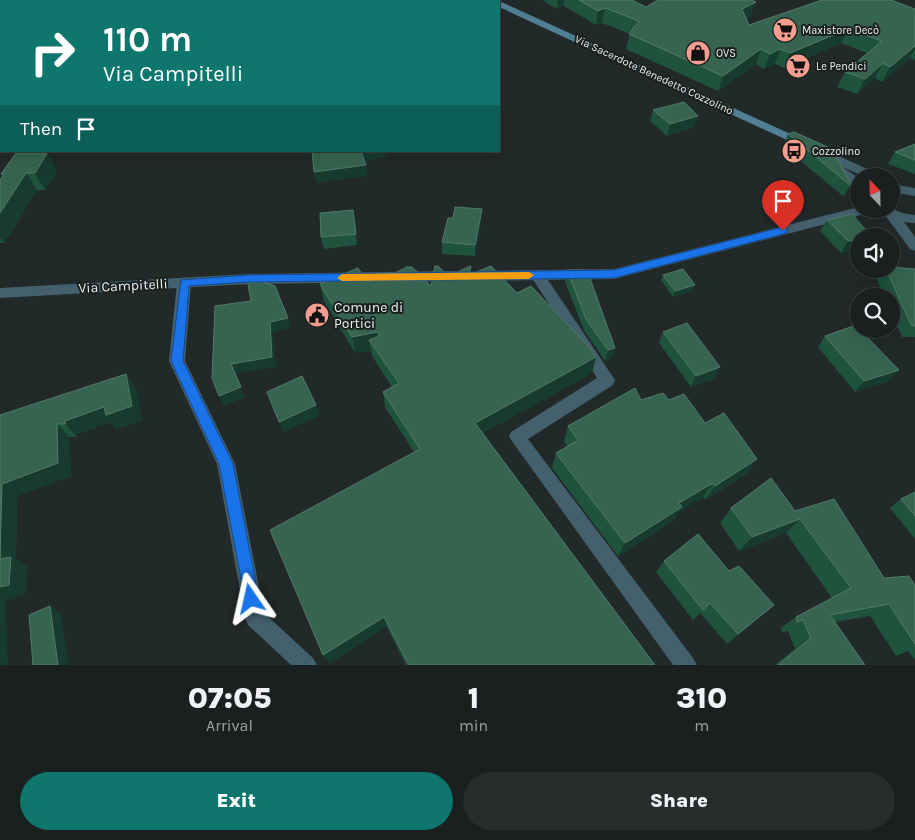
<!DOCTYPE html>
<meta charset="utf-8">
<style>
body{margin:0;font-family:Karla,sans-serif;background:#272c2c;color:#f1f3f6;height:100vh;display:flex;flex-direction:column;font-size:19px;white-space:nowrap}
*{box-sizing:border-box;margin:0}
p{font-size:16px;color:#9fa2a4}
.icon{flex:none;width:28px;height:28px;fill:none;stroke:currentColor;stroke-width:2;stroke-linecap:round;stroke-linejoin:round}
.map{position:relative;height:665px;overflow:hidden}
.panel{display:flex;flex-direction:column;background:#1a1f1f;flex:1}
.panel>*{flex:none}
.banner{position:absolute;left:0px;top:0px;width:500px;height:152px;box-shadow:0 5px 20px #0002,0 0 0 1px #383d3d;background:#0f766e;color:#fff;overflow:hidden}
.needle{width:32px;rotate:338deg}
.tools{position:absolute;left:850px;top:168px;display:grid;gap:10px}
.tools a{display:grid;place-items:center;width:50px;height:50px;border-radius:50%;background:#1a1f1f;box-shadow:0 5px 20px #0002,0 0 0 1px #383d3d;font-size:25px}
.pin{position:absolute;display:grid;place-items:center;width:42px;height:42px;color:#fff;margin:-51px -21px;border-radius:50% 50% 50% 0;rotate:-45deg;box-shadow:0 0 5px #0007}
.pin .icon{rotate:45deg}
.me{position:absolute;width:55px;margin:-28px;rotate:349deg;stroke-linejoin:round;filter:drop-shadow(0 0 4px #0008)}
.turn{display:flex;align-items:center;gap:18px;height:105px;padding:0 20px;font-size:22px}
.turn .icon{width:65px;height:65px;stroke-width:2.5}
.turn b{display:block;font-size:35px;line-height:42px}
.then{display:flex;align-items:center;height:48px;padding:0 20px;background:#0003;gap:10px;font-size:19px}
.eta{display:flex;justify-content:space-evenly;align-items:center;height:85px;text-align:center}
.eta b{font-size:30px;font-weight:800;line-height:35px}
.button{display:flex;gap:10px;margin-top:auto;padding:10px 20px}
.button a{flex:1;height:58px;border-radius:30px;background:#0f766e;color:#fff;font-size:20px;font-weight:800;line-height:58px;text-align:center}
.button a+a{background:#272c2c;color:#f1f3f6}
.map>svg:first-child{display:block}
</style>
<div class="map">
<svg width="915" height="665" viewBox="0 0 915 665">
<rect width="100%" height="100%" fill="#222929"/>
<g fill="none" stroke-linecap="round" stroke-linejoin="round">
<g fill="#43606c" fill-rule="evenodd">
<rect x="0" y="2" width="1" height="6"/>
<path d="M537,270L542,271L615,380L613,385L528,439L693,658L697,665H673L509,437L511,432L597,378L530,275L532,271Z"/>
<path d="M184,278L189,279L191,283L185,361L235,464L264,613L313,658L317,665H291L248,625L245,618L217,464L169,361L177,283L179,279Z"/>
</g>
<g fill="#43606c" fill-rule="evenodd">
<path d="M819,147L876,173L878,176H863L842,167L859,178V188L855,187L831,170L829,167L831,164H836L815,153L813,151Z"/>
<path d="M891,184L915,188V196L891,192Z"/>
<path d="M859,207V209H874L868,213L614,279L481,281L476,280L474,276L476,272L481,271L614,269Z"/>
<path d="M891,208L902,213L915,215V223L904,222L915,237V251L910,249L882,211L883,209Z"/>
<path d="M453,271L458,272L460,276L458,280L453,281L249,284L0,298V288L249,274Z"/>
</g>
<path fill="#507f93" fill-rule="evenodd" d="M499,1L808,142L810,144L808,146H800L499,7Z"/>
</g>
<g fill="#1f533d">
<path d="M542,0H632L646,7L751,16L746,19L749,25L915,9V60L910,58L882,82L875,78L857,94L837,87L845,72L867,53L841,43L784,68L775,64L764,69L756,64L718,91L626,49L630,34L602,23L596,25L564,6L557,9Z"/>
<path d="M653,110L694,127L667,136L650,121Z"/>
<path d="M788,134L834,156L851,184L844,196H843L783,146Z"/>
<path d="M915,144V174L888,164L895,152Z"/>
<path d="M57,170L45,190H37L4,243H0V180L3,176L1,174Z"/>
<path d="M827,220L871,236L841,253L820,231Z"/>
<path d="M481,221L475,256L442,254V242Z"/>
<path d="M355,222L357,245L324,249L321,237Z"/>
<path d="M471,266L470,274L517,293L596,357L592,373L483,433L655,665H406L387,627L329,663L323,655L414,452L385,407L383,392L392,387L372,356L371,350L355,353L324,301L320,284L367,282L393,274L431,286L448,276Z"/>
<path d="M883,269H915V337H902L891,312V296H884L877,278Z"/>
<path d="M567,270L615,348L611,359L605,361L584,330L565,282Z"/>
<path d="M663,275L693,291L673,297L661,280Z"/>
<path d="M663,332L715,378L691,387L659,343Z"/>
<path d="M825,336L899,370L889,381L855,392L818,347Z"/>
<path d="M136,388L142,420L116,429L111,422L77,434V437H69L71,476L17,496L16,560L27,567L25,595L5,601L0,665V415Z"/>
<path d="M641,400H669L705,423L746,474L705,500L703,497L679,512L673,521L618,556L552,468L556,453L567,446L564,442L568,426Z"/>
<path d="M915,492V539L890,508L901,499Z"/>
<path d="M731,508L795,511L884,578L915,585V660L908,651L896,656L870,616L835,622L865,665H775L795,649L788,631L782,632L781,628L796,617L832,598L786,533L739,551L720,523Z"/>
<path d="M664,561L729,571L774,605L727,644L700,613L693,620L656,572Z"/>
</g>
<g fill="#173b2d">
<rect x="160" y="0" width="32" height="1"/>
<path d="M558,0H564V6L557,9Z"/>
<path d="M756,2L751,16L737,23L742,9Z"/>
<path d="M605,8L602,23L596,25L598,11Z"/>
<path d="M848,29L841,43L784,68L790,53Z"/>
<path d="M915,46V49L910,58L882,82L890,67Z"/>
<path d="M761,49L756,64L718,91L723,76Z"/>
<path d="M780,49L775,64L764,69L770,54Z"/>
<path d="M883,63L875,78L857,94L865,79Z"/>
<path d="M698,116L694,127L667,136L670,124Z"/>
<path d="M305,151H313L314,153L306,154Z"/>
<path d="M363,151H387V155L362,163L361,152Z"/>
<path d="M47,153L57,170L45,190L35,173Z"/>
<path d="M366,165L367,176L316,183L314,172Z"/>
<path d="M26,173L37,190L4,243L0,238V213Z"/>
<path d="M482,209L481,221L475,256V245Z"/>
<path d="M859,240V250L841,253L848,241Z"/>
<path d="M695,285L693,291L673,297L675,291Z"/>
<path d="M288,318L291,328L273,332L276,367L235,374L245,397L224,406L219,396L231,364L270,322Z"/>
<path d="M378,332L381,348L369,340L371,350L355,353L352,337Z"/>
<path d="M615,348L611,359L605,361L608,350Z"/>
<path d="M596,357L592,373L475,438V423Z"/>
<path d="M720,367L715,378L691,387L696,376Z"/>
<path d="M899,370L889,381L855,392L864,381Z"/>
<path d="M126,374L136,388L142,420L116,429L111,422L77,434V437L65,424V421L104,407Z"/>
<path d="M316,405L320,416L283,432L279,422Z"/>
<path d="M57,424L69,437L71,476L17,496L16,560L27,567L25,595L5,601L8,665H0V559L2,484Z"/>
<path d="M757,459L746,474L705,500L715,486Z"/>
<path d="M713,483L703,497L679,512L673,521L618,556L625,543L679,503Z"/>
<path d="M800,519L786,533L739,551L752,537Z"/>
<path d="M50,606L61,613L69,665H58Z"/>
<path d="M384,617L387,627L329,663L323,655Z"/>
</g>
<g fill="#366450" stroke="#527a69">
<rect x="143" y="0" width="17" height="1"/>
<path d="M579,0H632L646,7L658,0H751L756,2L742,9L749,25L822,0H891L915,9V46L890,67L883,63L865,79L845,72L882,41L848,29L790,53L780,49L770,54L761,49L723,76L629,34L639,21L605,8L598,11Z"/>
<path d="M684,102L698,116L670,124L653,110Z"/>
<path d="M794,132L832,149L834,156L839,162L851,184L850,185L788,134Z"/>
<path d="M915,144V160L895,152Z"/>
<path d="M312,151H363L361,152L366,165L314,172Z"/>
<path d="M16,153H47L35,173H26L0,213V180L4,174H1Z"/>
<path d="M455,207L482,209L475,245L442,242L448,218H453Z"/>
<path d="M353,210L356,234L321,237L320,213Z"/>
<path d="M852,214L871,236H859V240L848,241L827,220Z"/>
<path d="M435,266H438L448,276L471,266L469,275L491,266L517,293L531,286L589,347L596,357L475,423L655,665H409L384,617L323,655L270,530L420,449L383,392L399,383L369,340L379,336L378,332L352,337L320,284L358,268L367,282L391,272L393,274L407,267H412L431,286Z"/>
<path d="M891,267L915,269V326L911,325L886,269H891Z"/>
<path d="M683,269L695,285L675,291L663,275Z"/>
<path d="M567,270H587L615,348L608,350L586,319Z"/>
<path d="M260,281L275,286L288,318L270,322L272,357L231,364L241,387L219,396L212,378L215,306L251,301L248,284Z"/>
<path d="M687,323L720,367L696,376L663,332Z"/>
<path d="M856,325L859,329L899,370L864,381L825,336Z"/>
<path d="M126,374L132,406L106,415L104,407L65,421V424H57L58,463L2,484L0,559L11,557L9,585L0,587V415Z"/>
<path d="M302,376L316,405L279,422L267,392Z"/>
<path d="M635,388L641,400L663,393L669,400L684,394L705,423L724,413L757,459L715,486L713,483L679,503L682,507L625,543L556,453L578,440L568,426Z"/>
<path d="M771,478L795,511L834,499L884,578L909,576L915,585V644L889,604L830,615L865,665H778L811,638L803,620L797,622L796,617L851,588L800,519L752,537L731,508Z"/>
<path d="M915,492V516L901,499Z"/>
<path d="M698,534L729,571L739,566L774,605L738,634L710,603L703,610L664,561Z"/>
<path d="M50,606L58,665H33L29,615Z"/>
</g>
<path fill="#1a73e8" stroke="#114b97" d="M783,227L787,228V233L614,278L249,282L189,286L183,361L233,464L259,599L257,604L251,606L246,604L219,464L171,361L181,280L249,275L614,270Z"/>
<path fill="#f59e0b" d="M529,272L534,275L529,279L342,281L337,278L342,274Z"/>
<defs>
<symbol id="supermarket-disc" viewBox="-11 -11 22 22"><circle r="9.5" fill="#f59d8f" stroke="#19201f"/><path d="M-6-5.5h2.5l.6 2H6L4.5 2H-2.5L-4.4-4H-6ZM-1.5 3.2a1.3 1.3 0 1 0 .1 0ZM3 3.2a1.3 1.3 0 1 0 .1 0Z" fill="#111"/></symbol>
<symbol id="shop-disc" viewBox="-11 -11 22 22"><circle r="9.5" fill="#f59d8f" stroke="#19201f"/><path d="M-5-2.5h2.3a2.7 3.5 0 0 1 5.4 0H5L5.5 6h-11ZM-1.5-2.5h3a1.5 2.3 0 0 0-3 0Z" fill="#111"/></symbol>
<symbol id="bus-disc" viewBox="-11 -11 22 22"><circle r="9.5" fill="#f59d8f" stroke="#19201f"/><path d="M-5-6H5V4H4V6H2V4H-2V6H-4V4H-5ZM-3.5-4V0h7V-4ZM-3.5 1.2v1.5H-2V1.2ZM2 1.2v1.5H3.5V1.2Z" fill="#111"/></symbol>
<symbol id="civic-disc" viewBox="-11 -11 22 22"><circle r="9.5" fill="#f59d8f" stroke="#19201f"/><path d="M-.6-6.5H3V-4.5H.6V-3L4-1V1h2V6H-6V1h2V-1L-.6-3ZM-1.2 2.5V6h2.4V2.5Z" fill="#111"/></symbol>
</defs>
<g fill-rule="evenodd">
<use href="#supermarket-disc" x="771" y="16" width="28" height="28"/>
<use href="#shop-disc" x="684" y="39" width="28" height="28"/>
<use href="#supermarket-disc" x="784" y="52" width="28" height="28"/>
<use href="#bus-disc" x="780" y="137" width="28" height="28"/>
<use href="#civic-disc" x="303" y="301" width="28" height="28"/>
</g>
<g text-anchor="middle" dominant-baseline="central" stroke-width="4" stroke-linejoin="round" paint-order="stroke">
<g font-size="11" fill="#edf1f1" stroke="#19201f" text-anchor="start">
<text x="802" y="30">Maxistore Decò</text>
<text x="716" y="53">OVS</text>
<text x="816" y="66">Le Pendici</text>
<text x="812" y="151">Cozzolino</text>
</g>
<g font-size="11" fill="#edf1f1" stroke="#19201f">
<text transform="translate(654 75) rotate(25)">Via Sacerdote Benedetto Cozzolino</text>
</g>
<g font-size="14" fill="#edf1f1" stroke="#19201f">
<text transform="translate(123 286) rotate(-3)">Via Campitelli</text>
</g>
<g font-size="14" fill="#edf1f1" stroke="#19201f" text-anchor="start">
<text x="334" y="307">Comune di<tspan x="334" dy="16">Portici</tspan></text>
</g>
</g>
</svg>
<div class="tools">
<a><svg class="needle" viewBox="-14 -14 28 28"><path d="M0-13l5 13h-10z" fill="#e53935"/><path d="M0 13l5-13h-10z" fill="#9fa2a4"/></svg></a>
<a><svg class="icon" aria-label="sound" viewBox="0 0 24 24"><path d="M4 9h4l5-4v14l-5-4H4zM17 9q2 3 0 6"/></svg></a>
<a><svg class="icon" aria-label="search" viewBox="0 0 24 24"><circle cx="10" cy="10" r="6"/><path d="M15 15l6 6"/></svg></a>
</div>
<div class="pin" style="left:783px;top:231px;background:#d93025"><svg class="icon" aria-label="arrive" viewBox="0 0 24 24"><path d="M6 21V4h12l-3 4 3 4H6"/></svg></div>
<svg class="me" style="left:251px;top:599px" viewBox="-20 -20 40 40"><path d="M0-17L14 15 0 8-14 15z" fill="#1a73e8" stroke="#fff" stroke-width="4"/></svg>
<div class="banner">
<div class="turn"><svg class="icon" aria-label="right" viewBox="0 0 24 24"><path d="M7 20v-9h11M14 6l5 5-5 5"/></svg><div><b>110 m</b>Via Campitelli</div></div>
<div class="then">Then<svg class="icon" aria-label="arrive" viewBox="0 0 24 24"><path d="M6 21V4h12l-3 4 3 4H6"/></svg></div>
</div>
</div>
<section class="panel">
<div class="eta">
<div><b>07:05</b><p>Arrival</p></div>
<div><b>1</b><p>min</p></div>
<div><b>310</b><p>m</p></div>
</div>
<div class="button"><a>Exit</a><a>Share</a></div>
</section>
